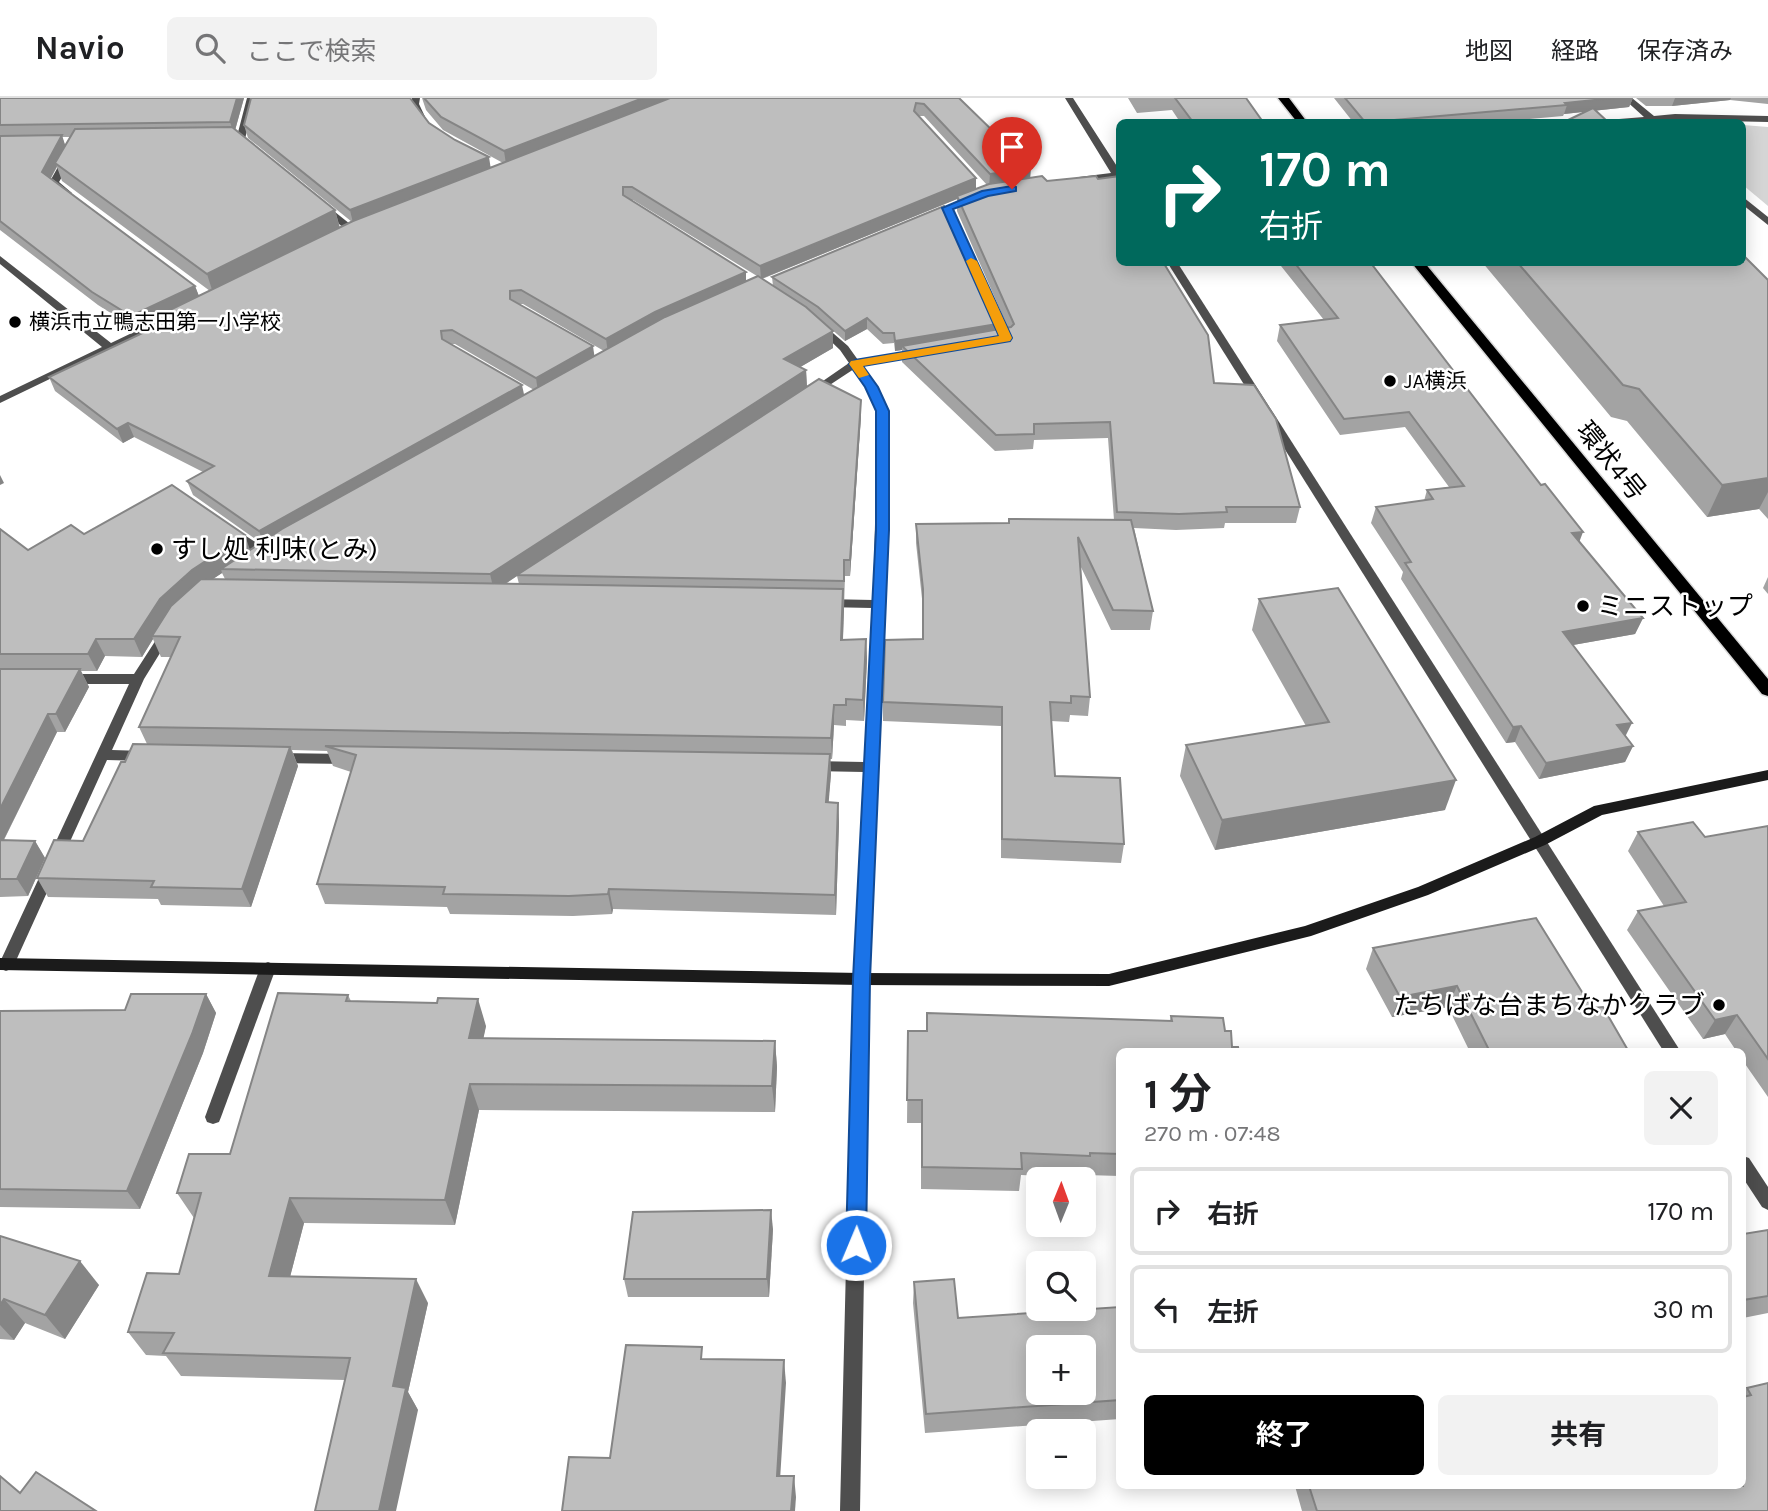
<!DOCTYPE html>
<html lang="ja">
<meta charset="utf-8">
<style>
body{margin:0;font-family:Karla,"Noto Sans JP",sans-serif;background:#f2f2f2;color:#202124;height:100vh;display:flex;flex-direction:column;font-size:26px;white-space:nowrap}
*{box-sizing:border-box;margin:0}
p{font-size:23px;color:#757577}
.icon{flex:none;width:38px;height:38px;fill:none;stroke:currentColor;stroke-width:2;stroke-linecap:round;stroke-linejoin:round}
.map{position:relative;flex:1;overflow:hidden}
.details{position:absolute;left:1116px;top:950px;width:630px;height:441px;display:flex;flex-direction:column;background:#fff;border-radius:10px;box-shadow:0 4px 18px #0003}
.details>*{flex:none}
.banner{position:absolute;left:1116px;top:21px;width:630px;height:147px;border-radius:10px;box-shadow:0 4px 18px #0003;background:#00695c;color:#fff;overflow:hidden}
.needle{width:46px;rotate:1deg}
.controls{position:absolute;left:1026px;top:1069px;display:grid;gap:14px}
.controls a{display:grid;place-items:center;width:70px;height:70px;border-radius:10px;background:#fff;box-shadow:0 4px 18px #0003;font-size:35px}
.pin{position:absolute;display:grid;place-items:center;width:60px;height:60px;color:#fff;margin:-72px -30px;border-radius:50% 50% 50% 0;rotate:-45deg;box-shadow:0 0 7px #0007}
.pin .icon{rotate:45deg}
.me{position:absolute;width:77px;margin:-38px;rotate:1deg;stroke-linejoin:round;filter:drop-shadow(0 0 5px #0008)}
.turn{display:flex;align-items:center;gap:24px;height:147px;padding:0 28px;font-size:32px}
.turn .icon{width:91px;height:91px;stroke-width:2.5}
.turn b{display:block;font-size:49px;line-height:60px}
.round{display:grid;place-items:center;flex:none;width:74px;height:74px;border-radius:10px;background:#f2f2f2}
.headline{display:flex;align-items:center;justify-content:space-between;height:119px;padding:0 28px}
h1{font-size:42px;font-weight:700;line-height:52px}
.cta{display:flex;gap:14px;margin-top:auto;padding:14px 28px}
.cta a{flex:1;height:80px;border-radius:10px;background:#000;color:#fff;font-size:28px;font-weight:700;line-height:80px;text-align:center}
.cta a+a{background:#f2f2f2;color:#202124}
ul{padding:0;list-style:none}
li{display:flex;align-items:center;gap:21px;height:88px;margin:0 14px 10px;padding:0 14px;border:4px solid #e0e0e0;border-radius:10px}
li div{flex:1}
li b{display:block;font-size:26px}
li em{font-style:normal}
header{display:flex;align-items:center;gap:42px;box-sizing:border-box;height:98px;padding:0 35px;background:#fff;border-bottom:2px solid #e0e0e0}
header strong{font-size:33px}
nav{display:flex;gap:38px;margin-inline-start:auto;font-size:24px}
.search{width:490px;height:63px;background:#f2f2f2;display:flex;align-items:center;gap:18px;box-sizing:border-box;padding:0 24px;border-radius:10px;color:#757577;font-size:26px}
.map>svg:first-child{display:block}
</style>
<header>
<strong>Navio</strong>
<div class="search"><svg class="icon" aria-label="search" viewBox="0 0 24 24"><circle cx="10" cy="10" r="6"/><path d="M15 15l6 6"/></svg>ここで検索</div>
<nav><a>地図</a><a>経路</a><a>保存済み</a></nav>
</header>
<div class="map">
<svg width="1768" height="1413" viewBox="0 0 1768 1413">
<rect width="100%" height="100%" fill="#fff"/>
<path fill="#d5d5d5" d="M1743,27L1768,29V108L1743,87Z"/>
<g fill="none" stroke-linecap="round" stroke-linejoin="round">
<defs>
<g id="primary">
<path d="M1278,0H1289L1307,24H1297Z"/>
<path d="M1411,164H1424L1768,581V598L1762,596Z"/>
</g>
</defs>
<use href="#primary" stroke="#dbdbdb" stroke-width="3"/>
<g fill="#4e4e4e" fill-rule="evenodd">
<path d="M247,0H255L245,41L253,49L249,52L236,42Z"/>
<path d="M412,0H420L419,6L428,25L427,27L420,25L411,6Z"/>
<path d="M1065,0H1073L1120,73V84L1114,80L1079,85L1074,82L1079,79L1111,75Z"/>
<path d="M1623,0H1632L1654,18L1675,16L1768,18V24L1675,22L1659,24H1615L1619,21L1644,19Z"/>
<path d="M68,57L73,60L59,84L72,95L67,98L49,85L63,60Z"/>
<path d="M970,98L978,100L952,111L1011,240L1010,242L1000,244L995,241L1000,238L944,115L930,120L925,117Z"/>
<path d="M1743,99L1768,119V127L1743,107Z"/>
<path d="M319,106H325L355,130V134H349L319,110Z"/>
<path d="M0,158L111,245L159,222H167L168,224L0,305V298L102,249L0,166Z"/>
<path d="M1167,164H1177L1681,954H1664Z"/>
<path d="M819,223L848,248L858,262L918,252L923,255L918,258L862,268L877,289L888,312V432L869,881L860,1413H840L853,881L864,674L812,673L805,668L812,663L864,664L872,510L824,509L818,505L824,501L873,502L878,312L867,289L854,271L816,296H808L807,294L849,265L840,252L815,228V224Z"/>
<path d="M232,429L269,453L271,456L269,459H261L228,436V430Z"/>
<path d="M167,530L173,534L144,581L112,652L144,653L151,658L144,663L107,662L14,867L11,871L6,873L1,871L0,864L129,586H66L59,581L66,576H134L163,531Z"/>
<path d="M277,655L347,656L354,661L347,666L277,665L270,660Z"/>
<path d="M268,864L273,866L276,870L221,1019L219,1024L213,1026L207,1024L205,1019L260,870L263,866Z"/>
<path d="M1743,1058L1749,1060L1768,1089V1112L1762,1109L1743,1080Z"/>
</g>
<path fill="#1b1b1b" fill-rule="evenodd" d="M1768,672V682L1602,717L1545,747L1428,797L1311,838L1109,888L861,887L0,872V860L861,875L1109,876L1305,828L1418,789L1535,739L1594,708Z"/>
<use href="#primary" fill="#000" fill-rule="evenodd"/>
</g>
<g fill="#a3a3a3" fill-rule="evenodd">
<path d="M0,0H244L235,32L335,112L340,130L352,124L248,40L244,27L411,2L429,25L491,69L503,65L443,32L426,12L422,0H959L1031,80L1120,164H1167L1165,168L1214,285L1300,409L1296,425H1225L1224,430L1176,432L1134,430L1153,513L1150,532H1111L1080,467L1090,599L1088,618L1070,617L1069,624L1051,623L1055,678L1124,746L1121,765L1001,760V628L883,623V604L923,541V510L916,445V426L1008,425L1114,422L1108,340L1034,342L1033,351L995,353L902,264V252L895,253L894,245L883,246L867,231L845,243L814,216L833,233V250L800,269L806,272L807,289L861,318L850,478H845L843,542L866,541L867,562L864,623L846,622V628L834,627L832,661H830L831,676L828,705H838L839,725L836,817L613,811L612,816L573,818L450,816L447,809L325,806L317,786L351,674L333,668L327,653L292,652L298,668L251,809L161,807L158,801L48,799L37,780L83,743L125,664L147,646L139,629L171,559H161L153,541L142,559L105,558L97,573H81L89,589L65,634H57L4,742L35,743L45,760L28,798L0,799V431L28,452L84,436L250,452L261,445L193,397L187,383L203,374L134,339L123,345L55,293L49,279L146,233L144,228L136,231L98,207L0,132ZM918,18H924L987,87L976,91V80ZM62,39H70L65,47ZM57,69L62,83L210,193L199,198L195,188L51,80ZM957,101V113L1008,230L996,232L772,179L773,188L762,181ZM631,102H633L757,178L746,183V174ZM519,206H523L604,253L594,259ZM451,246H455L534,292L524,297ZM222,475L225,481H212ZM517,478L519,486H506L507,485Z"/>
<path d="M1128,0H1246L1263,24H1180L1172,12L1137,15Z"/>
<path d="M1334,0H1633L1629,9L1564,16L1563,18L1495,24H1353Z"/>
<path d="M1636,0H1768V6L1730,2L1672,8H1646Z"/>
<path d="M1180,164H1197V168H1182Z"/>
<path d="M1224,164H1370L1579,444L1643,520L1635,536L1573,547L1625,639L1633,648L1625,664L1539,681L1515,644L1506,645L1401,481L1403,474L1371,425L1376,409L1424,403L1427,392L1449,389L1405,329L1340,337L1277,243L1280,227L1324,222L1281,168H1226Z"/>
<path d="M1482,164H1743L1768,182V421L1759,411L1707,419L1627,323L1611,319Z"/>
<path d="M1768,479V496L1763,490Z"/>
<path d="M1259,501L1445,712L1215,752L1180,678L1186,647L1306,628L1252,532Z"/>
<path d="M1768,728V999L1743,963V954H1737L1725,936L1703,941L1627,832L1638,813L1664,808L1628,753L1638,734L1705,739Z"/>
<path d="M1373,850L1592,910L1629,954H1470L1448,909L1392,919L1366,871Z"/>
<path d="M206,896L216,915L203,955L140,1111L0,1109V913L125,912Z"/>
<path d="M348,897L351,903L486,928L483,940L775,943L777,969L775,1014L479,1012L455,1127L304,1125L290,1179L428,1205L408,1294L418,1312L345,1282L181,1278L166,1258L146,1257L128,1234L179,1176L194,1120L177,1095L230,1056Z"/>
<path d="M927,915L1170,923L1171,918L1223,920L1120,954V1078L1086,1077V1080L1021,1077L1019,1093L921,1091V1025H907L908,933H926Z"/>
<path d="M773,1131L769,1199H628L624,1181Z"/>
<path d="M1768,1132V1215L1743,1220V1136Z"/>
<path d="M0,1138L99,1187L65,1241L25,1225L14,1242L0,1241Z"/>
<path d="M914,1184L958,1220L1120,1209V1321L925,1335L913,1205Z"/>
<path d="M1768,1285V1413H1302L1295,1388H1743V1294L1747,1290Z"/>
</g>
<g fill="#858585">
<path d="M237,0H244L234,36L230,24Z"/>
<path d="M643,0H677L506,66L504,53Z"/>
<path d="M1614,0H1633L1629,9L1564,16L1567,7L1565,5Z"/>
<path d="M1675,0H1731L1730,2L1672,8Z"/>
<path d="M62,37L66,50L55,65L57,68L47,87L42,74Z"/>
<path d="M489,59L491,72L353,125L350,112Z"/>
<path d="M1031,70L1030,83L989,89L990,76Z"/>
<path d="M976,80V93L957,98V101L761,181L760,168Z"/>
<path d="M335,112L340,131L213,195L207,176Z"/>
<path d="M746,174V188L608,255L606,241L655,214Z"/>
<path d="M195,188L200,201L143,225L144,228L136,231L131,218Z"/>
<path d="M867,220V231L845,243V233Z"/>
<path d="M997,226L996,236L902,248V252L895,253V243Z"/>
<path d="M833,233V250L785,278L784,261Z"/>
<path d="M593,248L595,262L538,294L536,280Z"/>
<path d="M806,272L807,290L517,477V478L494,493L490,476Z"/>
<path d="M522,287L525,301L264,447L259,433Z"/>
<path d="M861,302V318L850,478V462Z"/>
<path d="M128,325L134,339L123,345L117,331Z"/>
<path d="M0,377L4,385L0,387Z"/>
<path d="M1768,380V394L1759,411L1707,419L1722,387Z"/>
<path d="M1583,434L1577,450L1572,435Z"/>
<path d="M245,437L251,455L221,471L222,475L200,490L152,538L153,541L142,559L134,541L160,501L192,472Z"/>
<path d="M843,491L844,512L842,562L841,542Z"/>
<path d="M1643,520L1635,536L1556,550L1563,534Z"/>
<path d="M96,541L105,558L97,573L88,556Z"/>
<path d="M866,541L867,562L864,623L863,602Z"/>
<path d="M80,571L89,589L65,634L56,616Z"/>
<path d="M834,607V627L832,661L831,640Z"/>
<path d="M48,616L57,634L0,749V711Z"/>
<path d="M1632,625L1624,641L1617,627Z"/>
<path d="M1521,628L1515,644L1506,645L1513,629Z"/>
<path d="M1633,648L1625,664L1539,681L1546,665Z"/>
<path d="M290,649L298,668L251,809L242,791Z"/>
<path d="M830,656L831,676L827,725L826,704Z"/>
<path d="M1456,682L1445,712L1215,752L1222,722Z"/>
<path d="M838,705L839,725L836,817L835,797Z"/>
<path d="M35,743L45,760L28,798L17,781Z"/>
<path d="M609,791L613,811L612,816L608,796Z"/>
<path d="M1457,888L1448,909L1392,919L1400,899Z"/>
<path d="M206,896L216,915L203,955L140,1111L127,1093Z"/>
<path d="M478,901L486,928L478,967L469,940Z"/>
<path d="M1737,917L1725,936L1703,941L1715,922Z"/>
<path d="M775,943L777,969L775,1014L772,988Z"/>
<path d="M470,986L479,1012L455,1127L445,1102Z"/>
<path d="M290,1100L304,1125L284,1202L269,1178Z"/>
<path d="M771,1112L773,1131L769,1199L767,1181Z"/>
<path d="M80,1163L99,1187L65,1241L45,1217Z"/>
<path d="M416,1181L428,1205L408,1294L418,1312L396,1413H379L393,1288Z"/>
<path d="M4,1201L25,1225L14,1242L0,1227V1207Z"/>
<path d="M784,1262L786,1285L779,1398L777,1378Z"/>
<path d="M794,1378L796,1399L795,1413H791Z"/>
</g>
<g fill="#bebebe" stroke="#858585" stroke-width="2" fill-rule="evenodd">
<path d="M0,0H237L230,24L0,27Z"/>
<path d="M251,0H410L429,25L455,42L489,59L350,112L244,27Z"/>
<path d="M424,0H643L504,53L441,19Z"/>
<path d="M670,0H959L1031,70L990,76L924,6L916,5L914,13L976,80L760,168L632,89H623V97L746,174L655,214L606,241L521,192L510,193V201L593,248L536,280L452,232L441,233L442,241L522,287L259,433L187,383L214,368L128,325L117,331L49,279L151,231L143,225L353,123Z"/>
<path d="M1175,0H1246L1263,24H1193Z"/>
<path d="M1345,0H1614L1565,5L1567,7L1371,24H1365Z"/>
<path d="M1593,10L1608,24H1564Z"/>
<path d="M232,29L335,112L207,176L55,65L75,31Z"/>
<path d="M62,37L42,74L195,188L131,218L92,194L0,123V38Z"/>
<path d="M1042,78L1047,83L1096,78L1098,81L1120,78V164H1163L1208,237L1214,285L1254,287L1276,321L1300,409H1226L1227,414L1179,416L1117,414L1110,324L1034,326V336L996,337L902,248L1011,229L1014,226L957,98L989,86Z"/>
<path d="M944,108L997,226L895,243L894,235H883L867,220L845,233L818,209L772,179Z"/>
<path d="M1743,157L1768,182V380L1722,387L1639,291L1623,287L1517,164H1743Z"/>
<path d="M1294,164H1370L1541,387L1545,386L1583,434L1572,435L1643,520L1563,534L1632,625L1617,627L1633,648L1546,665L1521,628L1513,629L1405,465L1411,464L1376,409L1433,401L1427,392L1464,388L1409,314L1344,321L1280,227L1338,220Z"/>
<path d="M758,178L806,209L833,233L784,261L806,272L490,476L221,471L282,431L665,219Z"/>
<path d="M819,281L861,302L850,462H844V483L517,477Z"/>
<path d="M172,387L245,437L192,472L160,501L134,541H96L88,556H0V431L28,452L71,427L84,436Z"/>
<path d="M1009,421L1131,422L1153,513L1113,512L1078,439L1090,599L1071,598V605L1050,604L1055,678L1120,680L1124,746L1002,741V609L883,604L885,542L923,541V491L916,426L1009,425Z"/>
<path d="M201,481L843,491L841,542L866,541L863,602L846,601V607H834L831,640L139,629L180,539L152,538L171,508Z"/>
<path d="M1338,490L1456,682L1222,722L1186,647L1329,624L1259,501Z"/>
<path d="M0,571H80L56,616H48L0,711Z"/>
<path d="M133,646L290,649L242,791L151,789L154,783L37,780L54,742L83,743L121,664H125Z"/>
<path d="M325,648L830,656L826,704L838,705L835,797L609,791L608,796L569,798L443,796L445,789L317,786L356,657Z"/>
<path d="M1693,724L1705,739L1768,728V961L1737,917L1715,922L1638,813L1686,804L1638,734Z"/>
<path d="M0,742L35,743L17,781H0Z"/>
<path d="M1536,820L1592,910L1603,909L1629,954H1490L1457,888L1400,899L1373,850Z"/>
<path d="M278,895L348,897L346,903L437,905L438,900L478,901L469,940L775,943L772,988L470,986L445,1102L290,1100L269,1178L416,1181L393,1288L406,1290L379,1413H315L350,1260L163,1255L174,1235L128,1234L147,1175L179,1176L201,1095H177L189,1056H230Z"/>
<path d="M131,896H206L192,936L127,1093L0,1091V913L125,912Z"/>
<path d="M927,915L1172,923L1171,918L1223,920L1225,933H1231L1232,949H1238L1239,954H1120V1056L1090,1055V1058L1021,1055L1022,1071L922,1069V1002H907L908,933H927Z"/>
<path d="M771,1112L767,1181H624L633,1114Z"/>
<path d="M1768,1132V1198L1743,1202V1136Z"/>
<path d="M0,1138L80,1163L45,1217L4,1201L0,1207Z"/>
<path d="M954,1181L958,1220L1120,1209V1302L926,1316L914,1184ZM1038,1250H1083V1295H1038Z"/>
<path d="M626,1247L702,1249L701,1261L784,1262L777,1378H794L791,1413H562L569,1359L610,1360Z"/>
<path d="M1768,1285V1413H1317L1309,1388H1743V1299L1751,1297L1747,1290Z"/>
<path d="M36,1374L96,1413H0V1378L20,1395Z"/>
</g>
<path fill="#1a73e8" stroke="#114b97" stroke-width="2" d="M1012,88L1016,89V93L988,98L953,111L1012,240L1010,243L863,268L878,289L889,313V432L870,881L866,1147L863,1153L856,1156L849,1153L846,1147L853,881L876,432V313L865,289L849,266L855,262L999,238L942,110L982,93Z"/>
<path fill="#f59e0b" d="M971,160L977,163L1012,240L1010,243L863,268L869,277L859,280L849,266L851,263L999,238L966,163Z"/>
<g fill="#000" stroke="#fff" stroke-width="2.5">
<circle cx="15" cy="224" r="7"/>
<circle cx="1390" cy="283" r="7"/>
<circle cx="157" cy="451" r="7"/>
<circle cx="1583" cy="508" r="7"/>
<circle cx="1719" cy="907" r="7"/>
</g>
<g text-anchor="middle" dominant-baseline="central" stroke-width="5" stroke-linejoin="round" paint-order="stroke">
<g font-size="21" fill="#000" stroke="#fff" text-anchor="start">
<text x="29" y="224">横浜市立鴨志田第一小学校</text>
<text x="1404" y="283">JA横浜</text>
</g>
<g font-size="26" fill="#000" stroke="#fff">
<text transform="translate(1611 363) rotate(51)">環状4号</text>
</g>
<g font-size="26" fill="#000" stroke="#fff" text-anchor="start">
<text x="171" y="451">すし処 利味(とみ)</text>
<text x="1597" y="508">ミニストップ</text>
<text x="1705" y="907" text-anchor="end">たちばな台まちなかクラブ</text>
</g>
</g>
</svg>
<div class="controls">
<a><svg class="needle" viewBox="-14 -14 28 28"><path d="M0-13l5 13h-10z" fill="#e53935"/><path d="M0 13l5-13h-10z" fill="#757577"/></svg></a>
<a><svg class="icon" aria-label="search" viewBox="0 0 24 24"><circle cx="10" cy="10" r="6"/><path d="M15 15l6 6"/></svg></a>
<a>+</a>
<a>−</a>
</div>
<div class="pin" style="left:1012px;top:91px;background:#d93025"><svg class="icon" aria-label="arrive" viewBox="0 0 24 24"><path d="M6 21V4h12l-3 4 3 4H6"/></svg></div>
<svg class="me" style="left:856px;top:1147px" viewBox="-20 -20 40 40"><circle r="17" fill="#1a73e8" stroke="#fff" stroke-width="3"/><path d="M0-11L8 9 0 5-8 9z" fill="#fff"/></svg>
<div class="banner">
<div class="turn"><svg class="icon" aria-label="right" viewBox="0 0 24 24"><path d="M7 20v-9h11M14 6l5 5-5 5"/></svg><div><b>170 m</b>右折</div></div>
</div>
<section class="details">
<div class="headline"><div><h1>1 分</h1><p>270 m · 07:48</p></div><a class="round"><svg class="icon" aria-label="close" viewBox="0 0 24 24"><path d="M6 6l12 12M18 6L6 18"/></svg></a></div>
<ul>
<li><svg class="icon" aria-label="right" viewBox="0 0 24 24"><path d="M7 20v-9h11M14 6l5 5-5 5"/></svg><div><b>右折</b></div><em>170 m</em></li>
<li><svg class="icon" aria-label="left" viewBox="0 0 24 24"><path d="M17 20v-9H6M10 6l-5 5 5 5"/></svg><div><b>左折</b></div><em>30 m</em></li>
</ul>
<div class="cta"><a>終了</a><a>共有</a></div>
</section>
</div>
